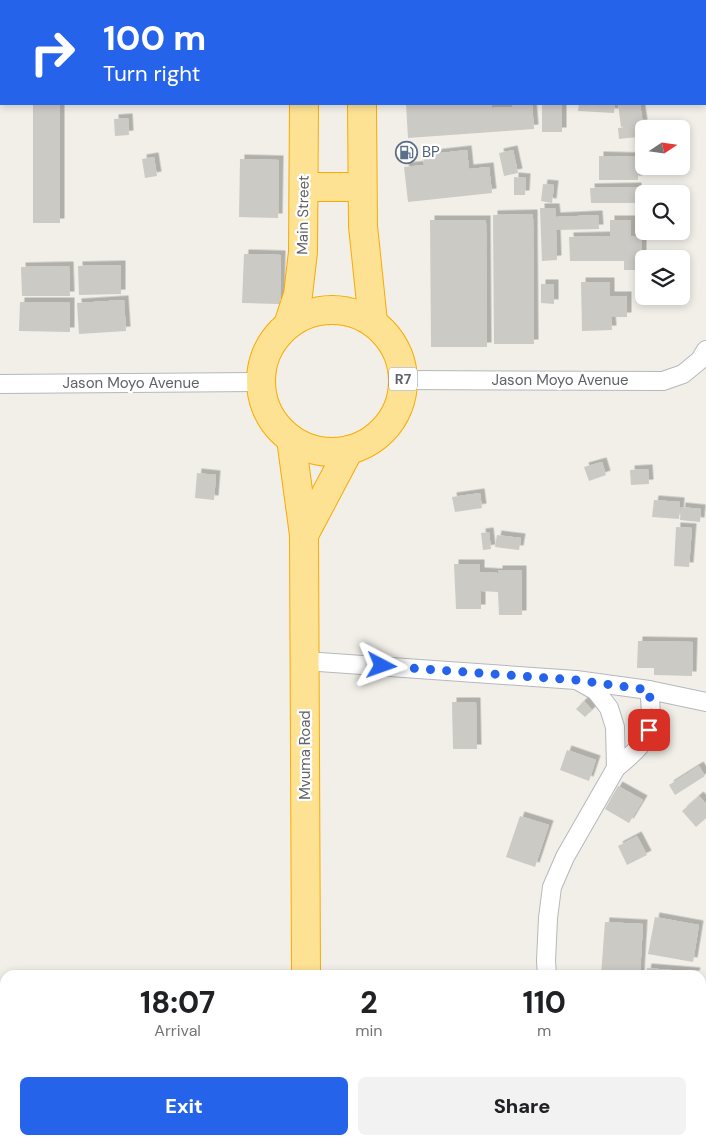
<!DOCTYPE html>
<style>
body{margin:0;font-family:"DM Sans",sans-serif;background:#f2f2f2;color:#202124;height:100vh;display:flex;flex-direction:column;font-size:19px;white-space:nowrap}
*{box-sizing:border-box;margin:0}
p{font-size:16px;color:#757577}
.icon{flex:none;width:28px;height:28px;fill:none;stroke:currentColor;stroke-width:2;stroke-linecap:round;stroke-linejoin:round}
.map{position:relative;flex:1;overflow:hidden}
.sheet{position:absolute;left:0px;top:970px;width:706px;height:175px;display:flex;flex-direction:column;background:#fff;border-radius:15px 15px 0 0;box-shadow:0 2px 8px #0003}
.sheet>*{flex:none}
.banner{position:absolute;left:0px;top:0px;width:706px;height:105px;box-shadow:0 2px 8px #0003;background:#2563eb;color:#fff;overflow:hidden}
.needle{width:32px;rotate:77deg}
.tools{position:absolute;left:635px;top:120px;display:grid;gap:10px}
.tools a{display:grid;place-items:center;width:55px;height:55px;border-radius:8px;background:#fff;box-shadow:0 2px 8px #0003;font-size:25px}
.pin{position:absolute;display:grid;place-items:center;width:42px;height:42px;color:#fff;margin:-21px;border-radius:10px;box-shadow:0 2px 8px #0006}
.me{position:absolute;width:55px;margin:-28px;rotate:94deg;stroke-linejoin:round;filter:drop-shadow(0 0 4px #0008)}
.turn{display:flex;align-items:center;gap:18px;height:105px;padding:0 20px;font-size:22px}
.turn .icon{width:65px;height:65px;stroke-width:2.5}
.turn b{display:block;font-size:35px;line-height:42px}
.eta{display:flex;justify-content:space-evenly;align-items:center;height:85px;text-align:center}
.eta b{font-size:30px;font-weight:800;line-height:35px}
.cta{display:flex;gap:10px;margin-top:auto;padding:10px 20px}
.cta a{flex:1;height:58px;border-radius:8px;background:#2563eb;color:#fff;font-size:20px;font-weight:800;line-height:58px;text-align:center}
.cta a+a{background:#f2f2f2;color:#202124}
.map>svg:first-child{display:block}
</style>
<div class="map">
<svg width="706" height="1145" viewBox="0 0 706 1145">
<defs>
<filter id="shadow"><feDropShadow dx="4.5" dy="-4.5" stdDeviation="0" flood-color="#0004"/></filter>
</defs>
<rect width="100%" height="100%" fill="#f1efe8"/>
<g fill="#cccac5" filter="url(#shadow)">
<rect x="33" y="104" width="27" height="119"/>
<path d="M406,104H492V108L512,107V104H532L534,129L408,138Z"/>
<rect x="542" y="104" width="20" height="28"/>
<path d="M579,104H615L614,113L578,111Z"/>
<path d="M618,104H640L643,124L621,127Z"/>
<path d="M128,118L129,135L115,136L114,119Z"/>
<path d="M636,126L637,137L619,139L618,128Z"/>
<path d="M467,150L469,169L489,167L492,193L408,202L404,167L424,165L423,155Z"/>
<path d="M513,150L518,173L504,176L499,153Z"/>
<path d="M599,156L639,157L638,180H599Z"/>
<path d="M154,157L157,176L145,178L142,159Z"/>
<path d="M240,159L279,160L278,218L239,217Z"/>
<path d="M514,177L526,178L525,195H514Z"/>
<path d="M543,184L554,185L552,203L541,201Z"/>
<path d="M637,187V203H591L590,188Z"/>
<path d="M540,208H555L556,217L598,215L599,229L556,230L557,260L542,261Z"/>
<path d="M533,214L534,344H494L493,215Z"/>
<path d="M430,220H486L487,347H431Z"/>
<path d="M610,220H631V236H642V270H624V261H570L569,237L610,236Z"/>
<path d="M244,254L281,255L280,304L242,303Z"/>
<path d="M121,265V294L79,295L78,266Z"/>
<path d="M69,266L70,296H22L21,267Z"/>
<path d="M581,282H610V296H627V317H611L612,330L582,331Z"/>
<path d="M541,284H554V304L541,303Z"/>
<path d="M124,300L126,331L79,334L77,303Z"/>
<path d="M20,302H70V332L19,331Z"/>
<path d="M602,462L606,475L589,481L584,467Z"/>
<path d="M648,469L649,484L631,485L630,470Z"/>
<path d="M197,473L216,475L214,500L195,498Z"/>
<path d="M480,493L482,508L455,512L452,497Z"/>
<path d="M654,500L680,502L679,519L652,517Z"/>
<path d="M681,507L701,509L700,522L680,520Z"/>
<path d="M676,527L692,528L689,567L674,566Z"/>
<path d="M489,532L491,549L483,550L481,533Z"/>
<path d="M497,535L521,538L519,550L495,547Z"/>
<path d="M454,564H480V572L498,573V570H522V615H499L498,592L481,591V609H456Z"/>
<path d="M638,641L693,642L692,676L654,675V668H637Z"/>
<path d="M584,701L592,710L585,717L576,709Z"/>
<path d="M452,702H476L477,749H453Z"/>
<path d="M567,750L596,760L589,781L560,770Z"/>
<path d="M699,766L705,776L675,795L669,785Z"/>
<path d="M618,786L643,800L629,823L605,809Z"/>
<path d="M699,796L706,804V818L696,827L682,811Z"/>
<path d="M520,816L549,825L535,867L506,857Z"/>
<path d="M637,836L647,855L627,865L618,846Z"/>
<path d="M655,917L699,925L693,962L648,954Z"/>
<path d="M605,922L643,924L640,975H601Z"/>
<path d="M647,968L696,972L695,975H646Z"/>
<path d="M703,1064L706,1068V1125L701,1117V1065Z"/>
<path d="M563,1140H587L591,1145H556Z"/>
<path d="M651,1140H689L690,1141L685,1145H655Z"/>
</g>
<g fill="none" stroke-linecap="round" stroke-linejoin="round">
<defs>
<g id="street">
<path d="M403,380L663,381L683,374L700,360L706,350"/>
<path d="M0,384L261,382"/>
<path d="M305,661L576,680L649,690L706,702"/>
<path d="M616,768C624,761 636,752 642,743C654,727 651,708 649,690"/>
<path d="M547,975L546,961L548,918L552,887L565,857L616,768L615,727L609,708L596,691L580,682"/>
<path d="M610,1140L615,1145"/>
</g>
<g id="highway">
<path d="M362,0V1"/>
<path d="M304,1V0"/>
<path d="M362,104L363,226L373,322"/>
<path d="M304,187H362"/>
<circle cx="332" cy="381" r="71"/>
<path d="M288,325L298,295L303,252L304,104"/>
<path d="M291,439L304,535L306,975"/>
<path d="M304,535L349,450"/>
<path d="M307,1140V1145"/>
</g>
</defs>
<use href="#street" stroke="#b5b8bc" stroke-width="20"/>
<use href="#highway" stroke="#f9ab00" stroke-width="30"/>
<use href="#street" stroke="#fff" stroke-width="18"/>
<use href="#highway" stroke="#fde293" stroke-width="28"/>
</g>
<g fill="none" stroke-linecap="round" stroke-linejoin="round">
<path stroke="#2563eb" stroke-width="9" stroke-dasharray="0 16.2" d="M382,666L576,680L649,690L652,716L649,730"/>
</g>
<defs>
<symbol id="fuel-ring" viewBox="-11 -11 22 22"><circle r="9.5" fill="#fff" stroke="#5c6f8a" stroke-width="1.5"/><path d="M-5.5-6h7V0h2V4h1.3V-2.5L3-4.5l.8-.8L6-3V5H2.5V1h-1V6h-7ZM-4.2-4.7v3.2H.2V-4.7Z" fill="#5c6f8a"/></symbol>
</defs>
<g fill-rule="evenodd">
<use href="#fuel-ring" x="394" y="140" width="25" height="25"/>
</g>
<g text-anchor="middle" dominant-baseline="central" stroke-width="4.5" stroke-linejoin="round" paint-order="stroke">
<rect fill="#fff" stroke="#8f9295" stroke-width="1" x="389" y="367.5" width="28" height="23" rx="4"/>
<g font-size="14" font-weight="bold" fill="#5f6368">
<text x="403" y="379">R7</text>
</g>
<g font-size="15" fill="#4e5e75" stroke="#fff" text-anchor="start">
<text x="422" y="152">BP</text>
</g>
<g font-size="15" fill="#5f6368" stroke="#fff">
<text transform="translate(303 215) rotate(-89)">Main Street</text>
<text x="560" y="380">Jason Moyo Avenue</text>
<text x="131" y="383">Jason Moyo Avenue</text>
<text transform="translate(305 755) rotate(-90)">Mvuma Road</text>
</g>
</g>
</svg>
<div class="tools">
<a><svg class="needle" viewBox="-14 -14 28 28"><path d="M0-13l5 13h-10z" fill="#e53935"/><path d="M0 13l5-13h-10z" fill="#757577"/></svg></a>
<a><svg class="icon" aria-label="search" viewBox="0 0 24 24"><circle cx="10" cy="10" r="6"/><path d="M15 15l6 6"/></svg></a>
<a><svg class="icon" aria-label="layers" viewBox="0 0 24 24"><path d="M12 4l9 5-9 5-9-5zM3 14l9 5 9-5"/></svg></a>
</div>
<div class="pin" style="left:649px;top:730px;background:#d93025"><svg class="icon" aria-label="arrive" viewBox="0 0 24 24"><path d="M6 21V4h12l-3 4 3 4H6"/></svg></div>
<svg class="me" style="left:382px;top:666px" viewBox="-20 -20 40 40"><path d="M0-17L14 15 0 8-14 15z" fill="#2563eb" stroke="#fff" stroke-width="4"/></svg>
<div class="banner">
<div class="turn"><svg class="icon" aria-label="right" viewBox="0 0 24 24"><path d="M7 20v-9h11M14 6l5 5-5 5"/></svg><div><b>100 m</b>Turn right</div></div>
</div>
<section class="sheet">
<div class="eta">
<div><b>18:07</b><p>Arrival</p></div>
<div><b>2</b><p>min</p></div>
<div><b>110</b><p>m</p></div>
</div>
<div class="cta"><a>Exit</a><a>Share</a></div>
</section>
</div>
